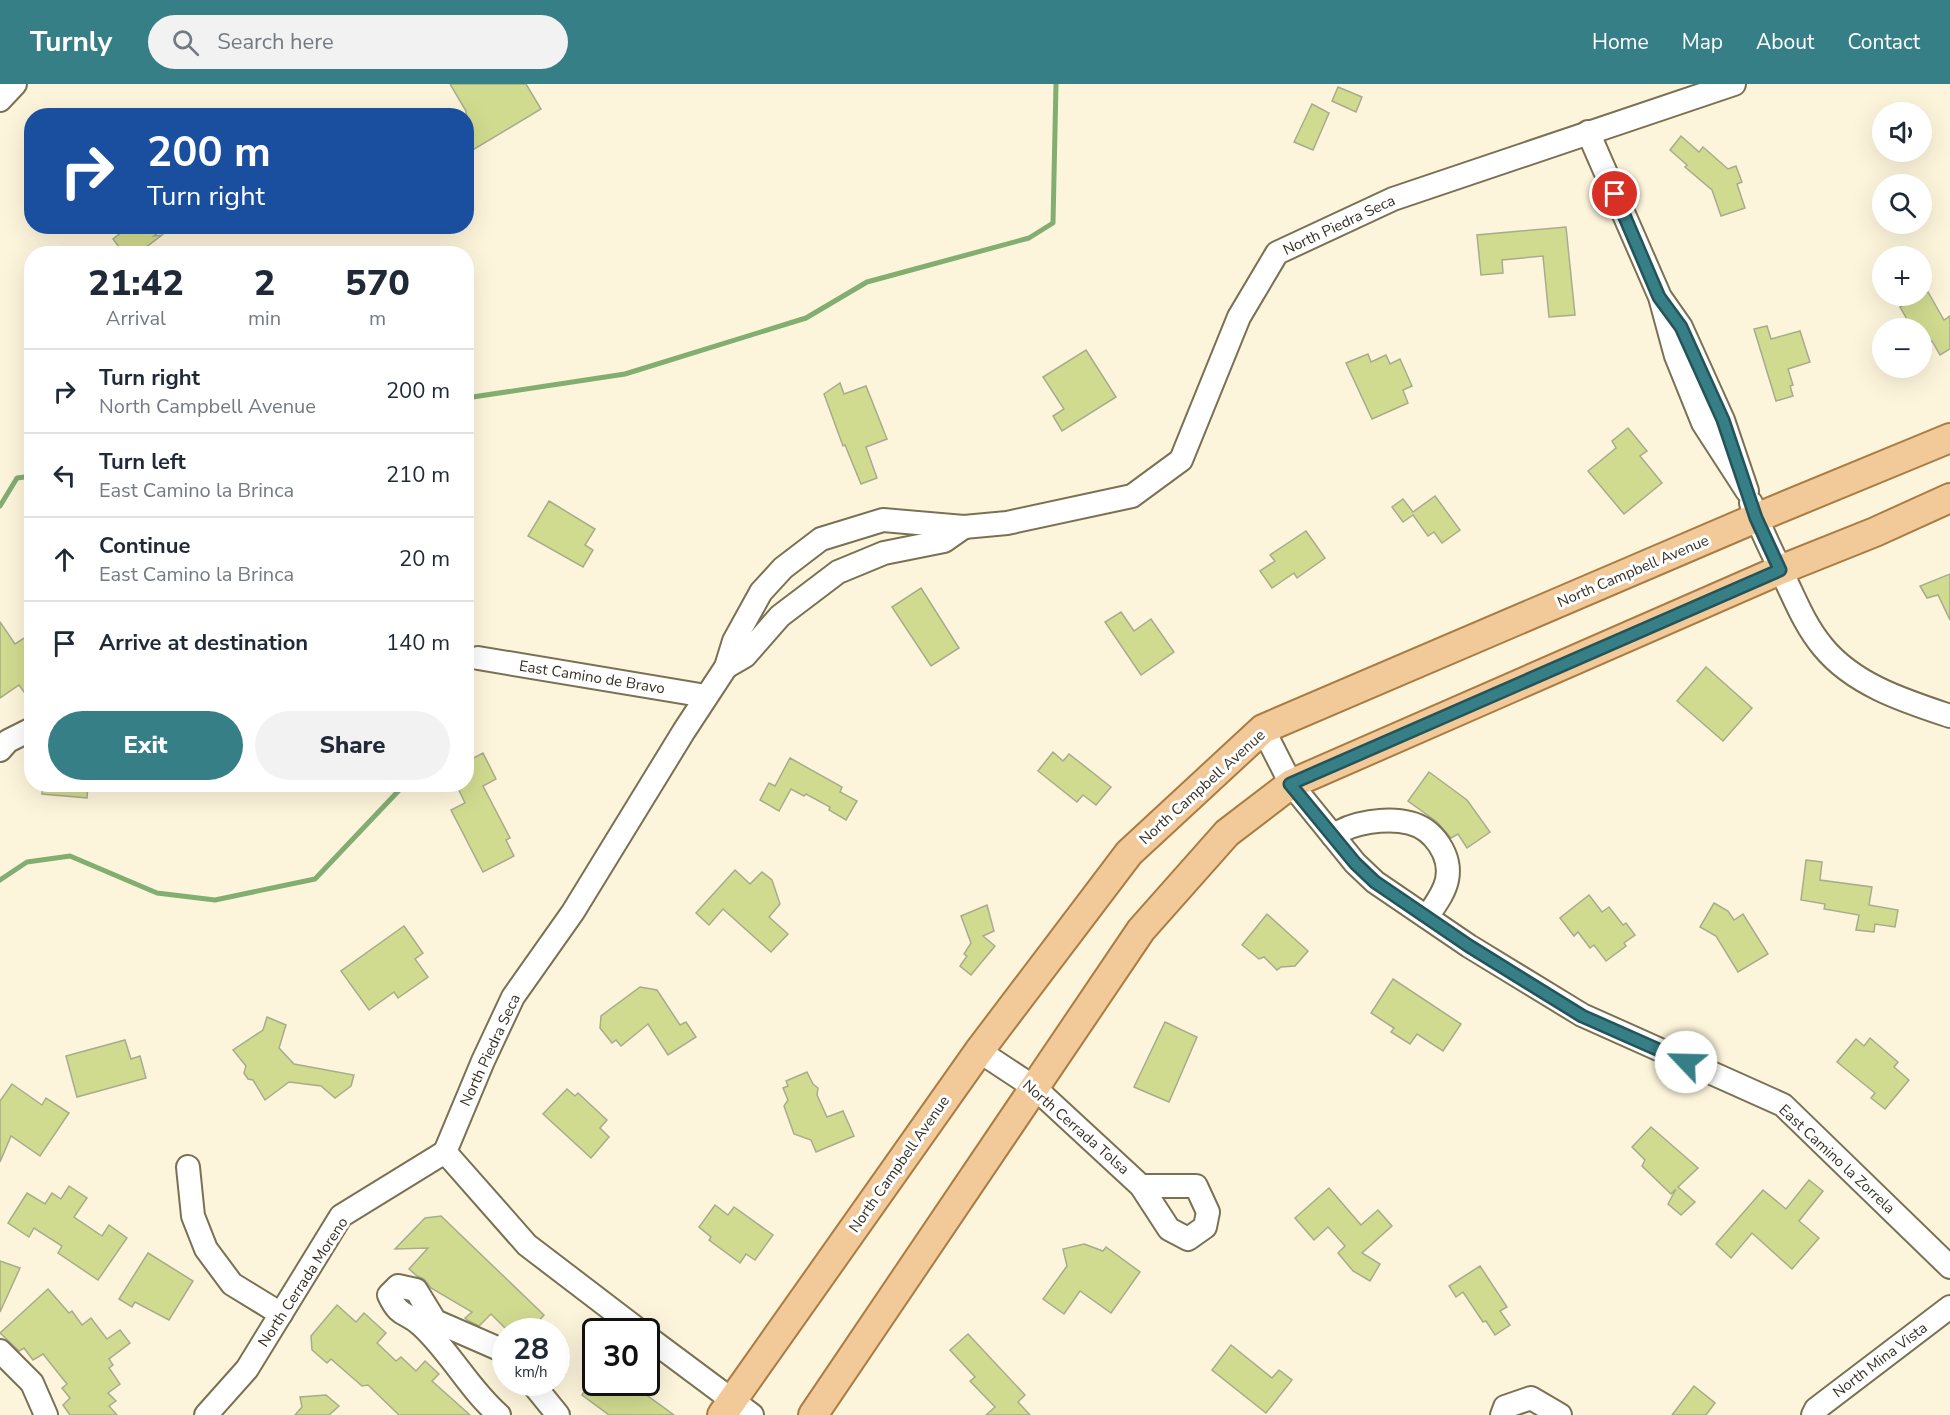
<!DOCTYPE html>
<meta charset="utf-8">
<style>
body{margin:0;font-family:"Nunito Sans",sans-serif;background:#f2f2f3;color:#1f2937;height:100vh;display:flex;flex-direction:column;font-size:22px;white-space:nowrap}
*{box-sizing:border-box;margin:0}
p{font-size:20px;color:#747a83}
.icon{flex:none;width:33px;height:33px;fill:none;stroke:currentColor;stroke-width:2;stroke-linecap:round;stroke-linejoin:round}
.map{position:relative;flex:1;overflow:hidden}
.drawer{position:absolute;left:24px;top:162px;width:450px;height:546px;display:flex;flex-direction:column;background:#fff;border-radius:24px;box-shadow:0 6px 24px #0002}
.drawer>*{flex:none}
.banner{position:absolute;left:24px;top:24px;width:450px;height:126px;border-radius:24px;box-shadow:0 6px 24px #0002;background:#1a4fa0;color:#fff;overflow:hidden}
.fabs{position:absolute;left:1872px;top:18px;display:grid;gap:12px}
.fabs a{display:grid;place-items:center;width:60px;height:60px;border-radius:50%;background:#fff;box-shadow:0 6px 24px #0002;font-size:30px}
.speed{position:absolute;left:492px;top:1234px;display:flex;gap:12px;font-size:30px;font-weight:700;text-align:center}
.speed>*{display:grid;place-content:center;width:78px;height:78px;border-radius:50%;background:#fff;box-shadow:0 6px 24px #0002;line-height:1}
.speed small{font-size:15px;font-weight:400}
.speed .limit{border:3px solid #111;border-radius:9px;background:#fff;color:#111}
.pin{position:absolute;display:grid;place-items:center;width:51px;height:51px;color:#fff;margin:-26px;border:3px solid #fff;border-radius:50%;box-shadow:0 2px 6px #0007}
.me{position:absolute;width:66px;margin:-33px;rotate:294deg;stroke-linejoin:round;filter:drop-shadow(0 0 4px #0008)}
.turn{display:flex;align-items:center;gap:21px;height:126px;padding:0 24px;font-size:27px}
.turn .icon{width:78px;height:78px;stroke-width:2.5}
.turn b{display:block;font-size:42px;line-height:51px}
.eta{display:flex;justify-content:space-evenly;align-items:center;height:102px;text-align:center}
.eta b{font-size:36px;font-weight:800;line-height:42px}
.button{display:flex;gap:12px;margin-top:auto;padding:12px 24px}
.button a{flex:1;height:69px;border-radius:36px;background:#377f87;color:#fff;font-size:24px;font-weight:800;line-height:69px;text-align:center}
.button a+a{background:#f2f2f3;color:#1f2937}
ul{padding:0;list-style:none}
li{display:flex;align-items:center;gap:18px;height:84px;padding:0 24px;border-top:2px solid #e0e1e3}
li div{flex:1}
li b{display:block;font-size:22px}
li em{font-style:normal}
header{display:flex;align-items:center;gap:36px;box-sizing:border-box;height:84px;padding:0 30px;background:#377f87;color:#fff}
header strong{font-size:28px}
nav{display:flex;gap:33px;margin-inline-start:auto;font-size:21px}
.search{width:420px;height:54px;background:#f2f2f3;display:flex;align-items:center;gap:15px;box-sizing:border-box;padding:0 21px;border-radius:33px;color:#747a83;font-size:22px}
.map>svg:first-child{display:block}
</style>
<header>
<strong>Turnly</strong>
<div class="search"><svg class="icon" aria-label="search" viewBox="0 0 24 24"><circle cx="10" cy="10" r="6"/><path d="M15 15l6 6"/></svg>Search here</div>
<nav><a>Home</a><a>Map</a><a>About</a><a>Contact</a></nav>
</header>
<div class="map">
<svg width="1950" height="1331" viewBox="0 0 1950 1331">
<rect width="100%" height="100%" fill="#fdf5db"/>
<path fill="#82ae71" d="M557,1257H567L566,1291H557Z"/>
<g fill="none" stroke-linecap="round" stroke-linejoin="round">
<g stroke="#82ae71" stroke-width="5">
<path d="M466,314L625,290L806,234L867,198L1029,154L1053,139L1056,0"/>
<path d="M0,422L17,394L32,392"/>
<path d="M0,796L27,778L70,772L157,809L215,816L315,795L405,700"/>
</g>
</g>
<g fill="#d1db8f" stroke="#a7ac8d" stroke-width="1.5">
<path d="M450,0H526L541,25L466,70V27Z"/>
<path d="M1338,3L1362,13L1356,28L1332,17Z"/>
<path d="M1312,20L1329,29L1313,66L1294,58Z"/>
<path d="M1681,52L1699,68L1703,63L1728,85L1736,82L1742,98L1737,100L1745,124L1721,132L1712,106L1685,83L1687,81L1670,66Z"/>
<path d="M130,142H167L154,152L162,151L137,170H124L113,155Z"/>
<path d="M1566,143L1575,231L1549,233L1543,172L1502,176L1503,189L1481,191L1477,151Z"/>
<path d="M1928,208L1944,236L1950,232V265L1940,271L1932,257L1922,263V244H1912L1900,223Z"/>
<path d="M1767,242L1771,255L1800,247L1810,278L1788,285L1793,301L1790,302L1793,312L1776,317L1754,245Z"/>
<path d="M1086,266L1116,313L1062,347L1053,332L1064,325L1043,293Z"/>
<path d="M1368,270L1371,278L1386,271L1390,280L1400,275L1412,302L1403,306L1408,319L1372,335L1346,279Z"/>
<path d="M840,299L844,310L866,302L887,355L866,363L877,394L861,400L845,361L843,362L824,310Z"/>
<path d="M1628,344L1647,367L1640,372L1662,399L1624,430L1588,387L1616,364L1612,357Z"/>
<path d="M1435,412L1460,446L1442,459L1434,448L1428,452L1413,431L1403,438L1392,423L1403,415L1413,428Z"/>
<path d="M549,417L595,445L585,461L593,466L583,483L528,452Z"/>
<path d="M1306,447L1325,474L1297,494L1294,489L1272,504L1260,487L1275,477L1270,471Z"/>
<path d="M1950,490V536L1938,511L1927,514L1920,502Z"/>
<path d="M921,504L959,564L931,582L892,523Z"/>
<path d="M1121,528L1134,547L1151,535L1174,568L1141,591L1105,538Z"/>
<path d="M0,538L15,560L32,549V619L19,601L0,614Z"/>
<path d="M1706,583L1752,624L1723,657L1677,617Z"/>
<path d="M1053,668L1063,677L1069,670L1111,703L1096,721L1083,711L1077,718L1038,687Z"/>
<path d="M483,669L496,695L483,702L510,754L506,756L514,772L483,788L451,726L465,719L456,700H466V678Z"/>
<path d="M790,674L842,703L840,708L857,717L846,736L829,726L830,723L806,710L804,712L791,705L779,727L760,716L769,699L775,702Z"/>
<path d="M1429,688L1467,716L1490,748L1467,764L1458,750L1451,754L1437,738L1408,717Z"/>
<path d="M43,700H88L87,714L42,710Z"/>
<path d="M1806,776L1822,778L1820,796L1872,803L1869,821L1898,826L1895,843L1875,840L1874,848L1856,846L1859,831L1824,825L1825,820L1801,816Z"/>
<path d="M735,786L750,800L762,788L772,796L780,820L769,833L788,850L771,868L723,825L709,841L696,829Z"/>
<path d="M1589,811L1602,828L1609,823L1623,841L1626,839L1635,851L1624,859L1626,862L1606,877L1594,861L1590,864L1578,848L1574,852L1560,834Z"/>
<path d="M1714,819L1728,827L1734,836L1743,830L1768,870L1738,888L1716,852L1700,843Z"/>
<path d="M987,821L994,847L983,852L995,862L971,891L960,882L967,872L964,870L971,859L961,832Z"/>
<path d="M1267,830L1308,867L1295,882L1281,883L1277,886L1264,873L1259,875L1242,861Z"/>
<path d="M404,842L423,869L415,875L428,893L398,914L394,908L369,926L341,887Z"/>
<path d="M1393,895L1461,940L1443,967L1417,950L1410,960L1391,948L1394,944L1371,929Z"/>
<path d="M640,903L657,906L680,941L686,938L696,953L668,971L648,940L621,962L616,956L612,959L600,944L601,932Z"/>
<path d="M267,933L286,941L279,964L294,980L354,991L351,1002L335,1014L321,1002L289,998L265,1016L253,996L248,995L244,989L246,982L233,966L263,946Z"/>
<path d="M1165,938L1197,953L1169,1018L1134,1003Z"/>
<path d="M1870,954L1898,978L1894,983L1909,996L1885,1025L1871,1014L1875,1009L1837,978L1856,955L1864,962Z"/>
<path d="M125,956L131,975L140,972L146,994L77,1013L66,972Z"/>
<path d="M807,988L813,1000L818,1004L817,1011L827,1033L843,1027L854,1052L816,1068L811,1056L794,1050L784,1022L788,1016L783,1004L788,1002L786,997Z"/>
<path d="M12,1000L42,1021L46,1014L69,1029L40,1072L11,1052L0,1078V1017Z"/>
<path d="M567,1005L575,1012L578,1009L607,1036L600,1044L609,1053L591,1074L543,1030Z"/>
<path d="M1651,1043L1698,1084L1678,1103L1695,1118L1681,1131L1668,1120L1676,1105L1671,1110L1642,1082L1645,1076L1632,1063Z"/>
<path d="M1809,1096L1823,1107L1799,1137L1819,1154L1792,1185L1752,1149L1731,1174L1716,1160L1763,1106L1786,1125Z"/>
<path d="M69,1102L87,1114L74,1133L102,1152L109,1141L127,1154L98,1196L58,1169L62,1162L34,1144L29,1153L8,1139L27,1109L45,1120L52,1109L61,1115Z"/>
<path d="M1329,1104L1361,1141L1378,1126L1392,1142L1362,1169L1380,1180L1370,1197L1353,1187L1338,1169L1345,1162L1328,1143L1314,1156L1295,1134Z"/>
<path d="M715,1121L728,1131L734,1123L773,1151L755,1176L746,1170L740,1179L709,1156L711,1153L699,1143Z"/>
<path d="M441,1132L544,1231L529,1248H509L491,1230L479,1242L467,1236L465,1234L472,1228L431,1204L424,1195L417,1192L409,1185L428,1164L395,1165L425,1134Z"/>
<path d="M1084,1160L1103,1167L1106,1163L1140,1188L1111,1229L1080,1207L1064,1230L1043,1215L1067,1182L1063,1165Z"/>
<path d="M148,1169L193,1197L169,1236L135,1218L132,1223L119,1215Z"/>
<path d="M0,1177L20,1184L0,1228Z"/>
<path d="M1480,1182L1507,1223L1500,1227L1510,1241L1495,1251L1486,1237L1483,1238L1463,1208L1456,1213L1449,1202Z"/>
<path d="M48,1205L69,1229L72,1227L82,1241L91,1234L107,1255L120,1246L130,1259L109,1275L113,1281L109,1284L120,1300L108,1309L116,1317L109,1322L117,1331H70L63,1321L70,1314L62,1304L67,1300L43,1270L33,1276L24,1264L19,1267L0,1249Z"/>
<path d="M337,1221L356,1238L364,1229L386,1249L377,1259L396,1277L401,1273L416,1287L425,1277L439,1290L432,1297L470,1331H399L368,1301L362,1302L331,1275L327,1279L312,1266L311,1252Z"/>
<path d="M968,1250L1025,1311L1018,1318L1030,1331H986L995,1323L970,1297L975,1293L950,1266Z"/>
<path d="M1231,1261L1272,1294L1279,1286L1292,1296L1266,1329L1212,1286Z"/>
<path d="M589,1299H630L674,1331H609L582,1311Z"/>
<path d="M1694,1302L1715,1319L1706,1331H1672Z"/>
<path d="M326,1311L339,1322L329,1331H295L302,1323L300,1313Z"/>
</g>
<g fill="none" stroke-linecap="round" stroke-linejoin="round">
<defs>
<g id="minor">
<path d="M0,16L15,0"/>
<path d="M1588,48L1660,213L1676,272L1703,339L1747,407L1723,336L1681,243L1660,213"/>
<path d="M1751,419C1760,445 1773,470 1785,495C1796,518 1806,543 1823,563C1854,601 1905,617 1950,632"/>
<path d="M478,574L706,612"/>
<path d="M726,583L745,572L780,532L838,488L884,469L944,457L964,443"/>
<path d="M1263,645L1291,700L1355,779L1375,798L1469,862L1582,931L1783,1021L1950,1183"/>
<path d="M0,666L8,657L32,645"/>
<path d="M1333,752C1351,738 1388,733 1410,739C1434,745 1452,772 1447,796C1444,810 1434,822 1427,833"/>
<path d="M979,967L1035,1004L1141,1102L1169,1145L1188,1155L1205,1143L1208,1128L1196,1102H1141"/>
<path d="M445,1068L483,977L513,913L573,828L684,647L726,583L734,557L761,508L783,484L821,455L883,436L964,443L1007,439L1132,412L1181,376L1239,233L1277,169L1393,115L1734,0"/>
<path d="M445,1068L527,1161L641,1248"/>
<path d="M188,1083L193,1132L206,1165L232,1200L281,1230"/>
<path d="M646,1252L752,1331"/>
<path d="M0,1267L32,1299L46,1331"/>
<path d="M532,1299L558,1331"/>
<path d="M206,1331L247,1285L341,1132L445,1068"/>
<path d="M499,1331C469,1305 451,1269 422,1242C407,1227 400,1235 389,1211L398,1202L416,1206L435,1237L506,1268"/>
<path d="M1502,1331L1505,1323L1531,1314L1560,1331"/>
<path d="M1813,1331L1816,1325L1950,1223"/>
</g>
<g id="major">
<path d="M722,1331L979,967L1129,769L1263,645L1756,434L1950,354"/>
<path d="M813,1331L1141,846L1227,749L1291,700L1780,486L1875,448L1950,414"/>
</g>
</defs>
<use href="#minor" stroke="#7a7154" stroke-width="26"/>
<use href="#major" stroke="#aa7c43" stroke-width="32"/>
<use href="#minor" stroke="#fff" stroke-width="22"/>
<use href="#major" stroke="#f2c998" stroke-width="28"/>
</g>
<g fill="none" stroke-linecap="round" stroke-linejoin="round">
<defs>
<path id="route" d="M1615,110L1659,213L1681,243L1723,336L1756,434L1780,486L1290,700L1355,779L1375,798L1469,862L1582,932L1686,978"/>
</defs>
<use href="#route" stroke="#245358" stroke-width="15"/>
<use href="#route" stroke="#377f87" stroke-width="10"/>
</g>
<g text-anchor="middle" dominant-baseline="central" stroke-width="6" stroke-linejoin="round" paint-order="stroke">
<g font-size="15" fill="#343024" stroke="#fff">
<text transform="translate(1339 141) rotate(-25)">North Piedra Seca</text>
<text transform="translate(1633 487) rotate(-23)">North Campbell Avenue</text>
<text transform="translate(592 593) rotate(9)">East Camino de Bravo</text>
<text transform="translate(1202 703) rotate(-42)">North Campbell Avenue</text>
<text transform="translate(490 966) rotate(-65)">North Piedra Seca</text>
<text transform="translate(1076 1043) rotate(41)">North Cerrada Tolsa</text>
<text transform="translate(1837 1075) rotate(43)">East Camino la Zorrela</text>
<text transform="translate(899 1080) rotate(-55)">North Campbell Avenue</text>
<text transform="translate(303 1198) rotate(-57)">North Cerrada Moreno</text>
<text transform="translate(1880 1276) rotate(-37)">North Mina Vista</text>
</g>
</g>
</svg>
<div class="fabs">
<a><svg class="icon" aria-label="sound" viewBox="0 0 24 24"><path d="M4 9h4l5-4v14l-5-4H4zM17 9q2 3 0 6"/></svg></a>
<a><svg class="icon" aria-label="search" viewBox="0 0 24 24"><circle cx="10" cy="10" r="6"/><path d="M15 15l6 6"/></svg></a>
<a>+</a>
<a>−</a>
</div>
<div class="speed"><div>28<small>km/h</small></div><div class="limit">30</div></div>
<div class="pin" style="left:1615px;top:110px;background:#d93025"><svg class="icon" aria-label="arrive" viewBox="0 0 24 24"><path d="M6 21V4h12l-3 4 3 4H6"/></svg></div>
<svg class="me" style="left:1686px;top:978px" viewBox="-20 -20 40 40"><circle r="19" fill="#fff"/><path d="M0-13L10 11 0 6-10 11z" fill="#377f87"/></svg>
<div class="banner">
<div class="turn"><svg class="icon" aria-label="right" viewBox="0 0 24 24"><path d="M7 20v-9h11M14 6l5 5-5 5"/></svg><div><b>200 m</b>Turn right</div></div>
</div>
<section class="drawer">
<div class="eta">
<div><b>21:42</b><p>Arrival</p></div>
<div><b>2</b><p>min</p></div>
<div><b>570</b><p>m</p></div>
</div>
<ul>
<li><svg class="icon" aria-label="right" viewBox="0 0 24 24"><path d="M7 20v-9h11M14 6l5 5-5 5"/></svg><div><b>Turn right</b><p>North Campbell Avenue</p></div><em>200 m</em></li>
<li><svg class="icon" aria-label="left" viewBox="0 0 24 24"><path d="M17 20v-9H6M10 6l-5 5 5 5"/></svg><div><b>Turn left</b><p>East Camino la Brinca</p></div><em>210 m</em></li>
<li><svg class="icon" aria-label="ahead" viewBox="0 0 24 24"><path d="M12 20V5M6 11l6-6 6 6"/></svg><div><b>Continue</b><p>East Camino la Brinca</p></div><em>20 m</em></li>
<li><svg class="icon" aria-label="arrive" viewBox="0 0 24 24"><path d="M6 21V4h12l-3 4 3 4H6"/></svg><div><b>Arrive at destination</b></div><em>140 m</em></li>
</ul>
<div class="button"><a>Exit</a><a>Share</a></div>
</section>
</div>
